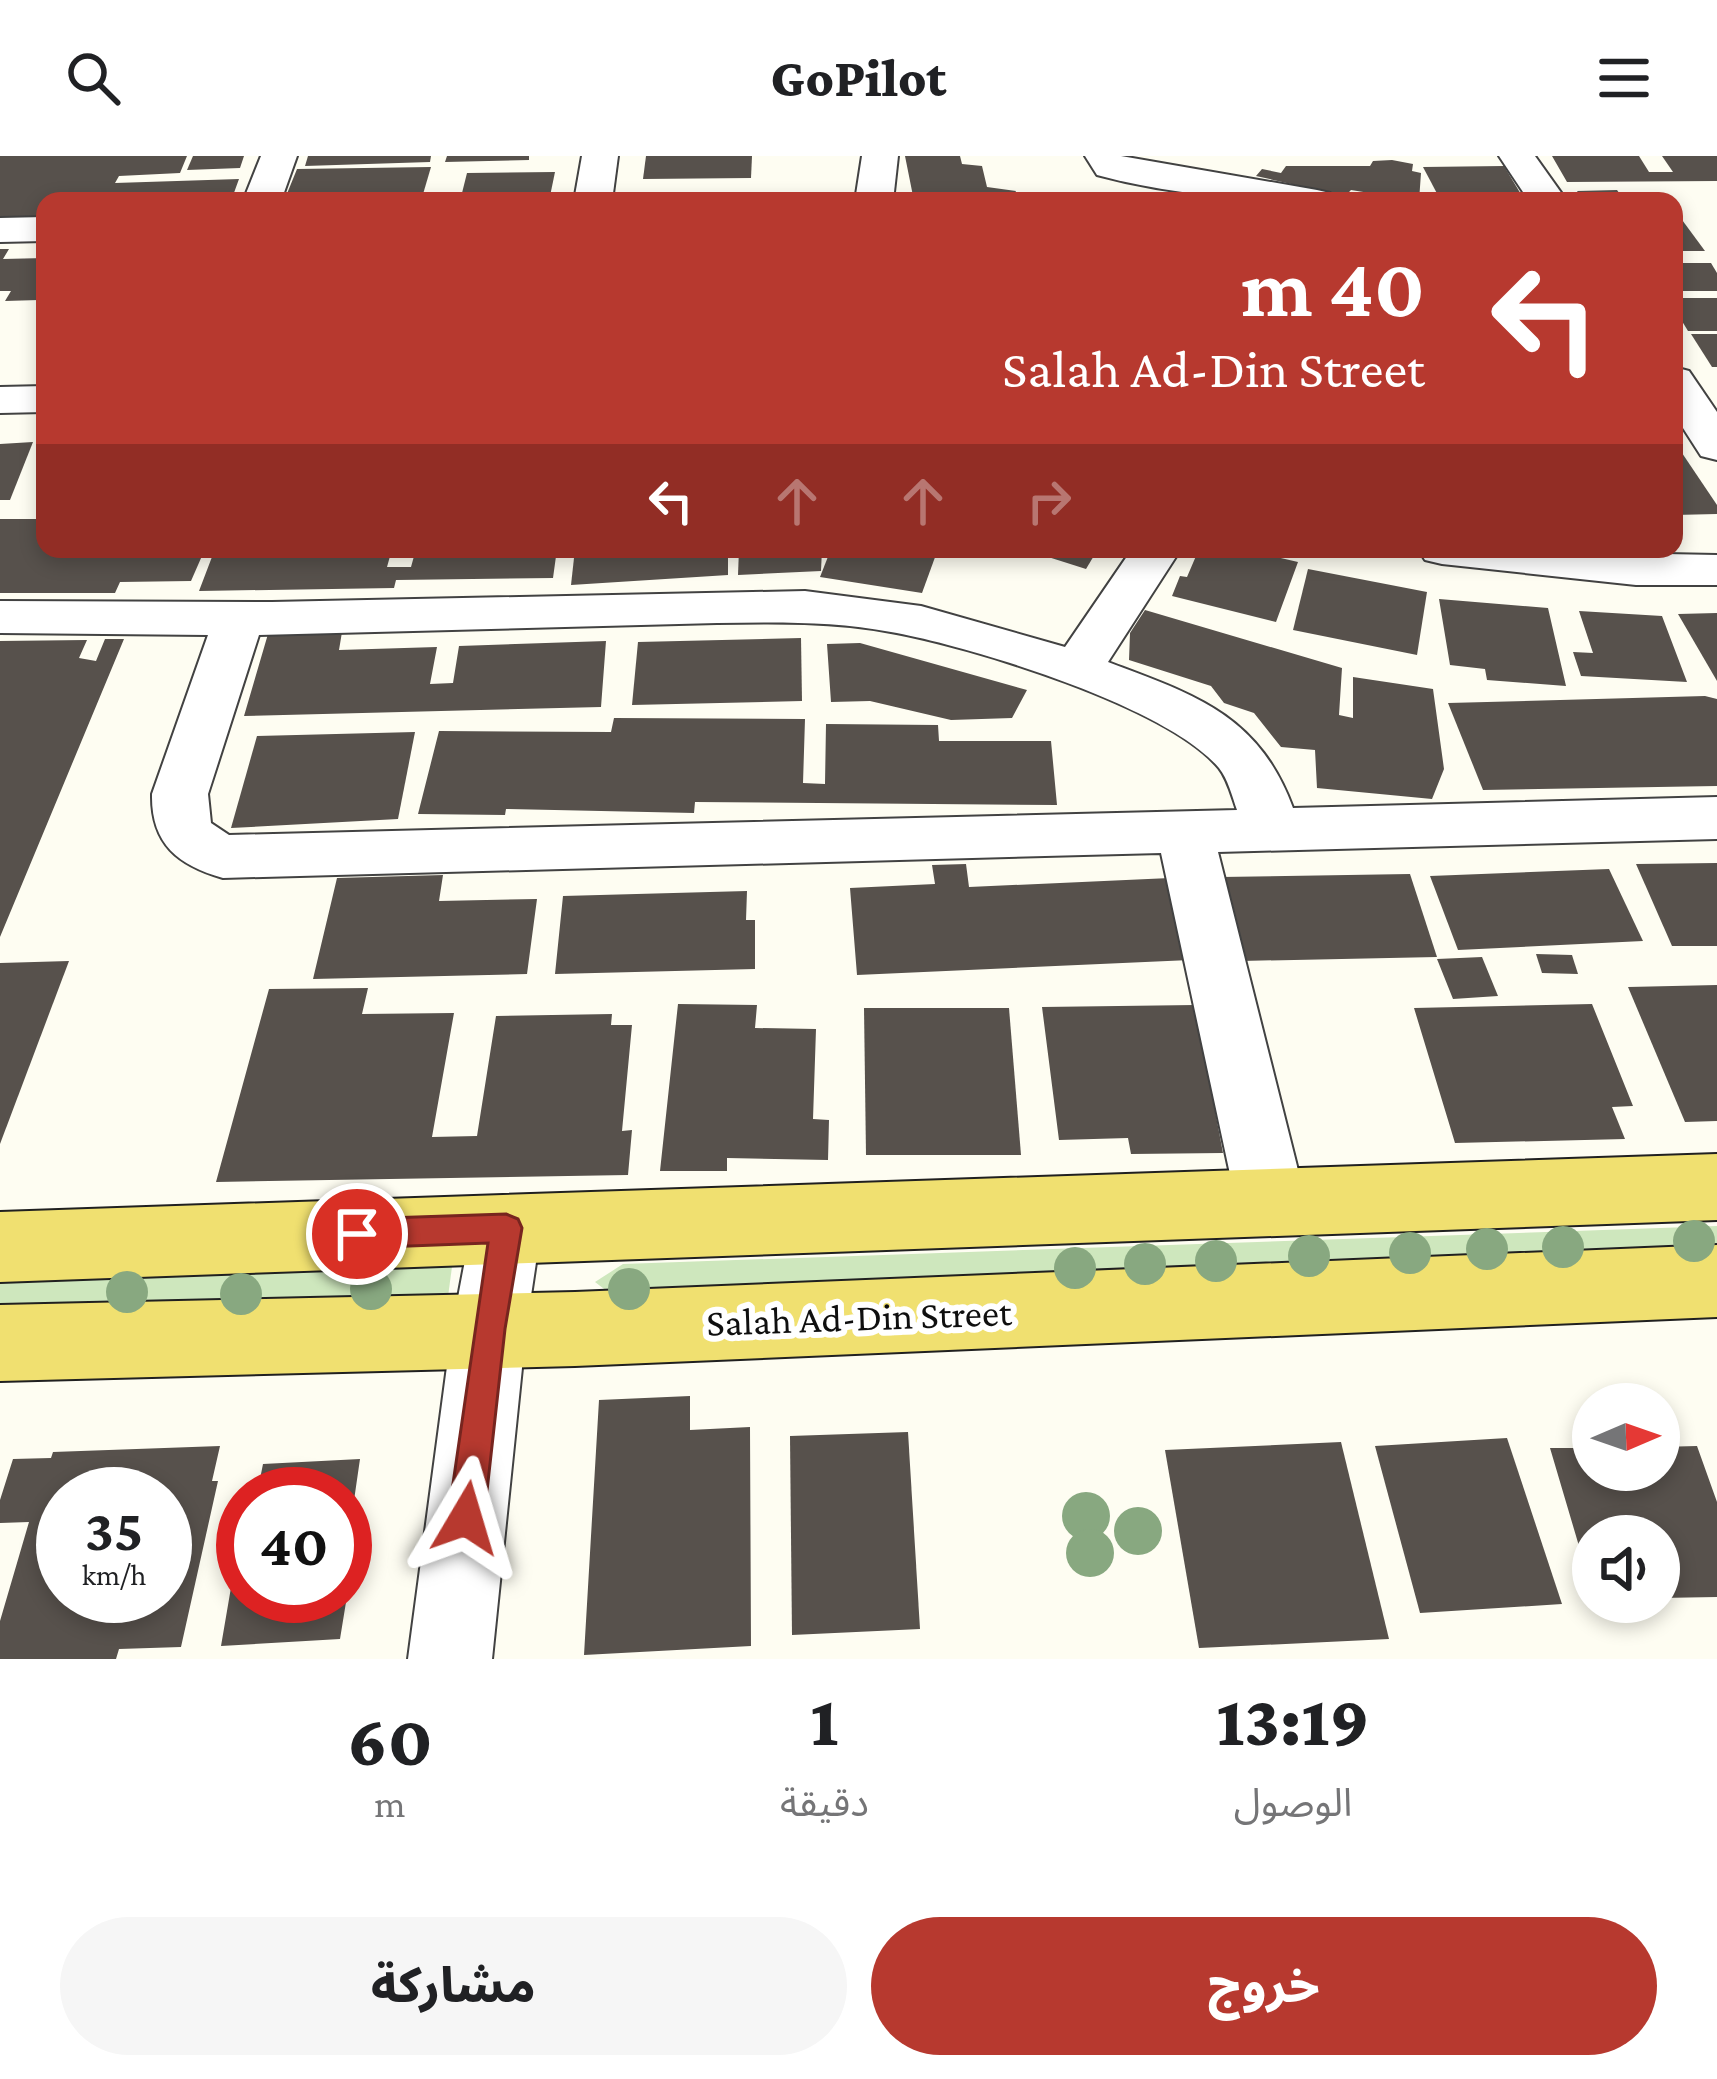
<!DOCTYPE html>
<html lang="ar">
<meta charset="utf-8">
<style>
body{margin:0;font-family:"Crimson Pro","Noto Sans Arabic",serif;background:#f6f6f6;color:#202124;direction:rtl;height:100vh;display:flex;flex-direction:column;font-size:45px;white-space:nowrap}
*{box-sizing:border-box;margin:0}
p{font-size:39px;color:#757577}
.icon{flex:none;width:66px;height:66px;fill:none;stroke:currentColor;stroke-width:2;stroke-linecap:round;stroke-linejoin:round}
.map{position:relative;height:1503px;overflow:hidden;direction:ltr}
.panel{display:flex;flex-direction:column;background:#fff;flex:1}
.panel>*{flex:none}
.hud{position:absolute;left:36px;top:36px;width:1647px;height:366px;border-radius:24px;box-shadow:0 6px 18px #0003;direction:rtl;background:#b7392f;color:#fff;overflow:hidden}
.needle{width:78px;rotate:88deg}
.buttons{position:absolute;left:1572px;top:1227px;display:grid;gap:24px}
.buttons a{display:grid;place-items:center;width:108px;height:108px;border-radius:50%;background:#fff;box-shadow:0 6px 18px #0003;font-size:60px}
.speed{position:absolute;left:36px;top:1311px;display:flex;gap:24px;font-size:60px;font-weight:700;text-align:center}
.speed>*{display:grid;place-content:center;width:156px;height:156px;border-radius:50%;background:#fff;box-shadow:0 6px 18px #0003;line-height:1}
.speed small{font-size:30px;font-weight:400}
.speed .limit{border:18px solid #d22;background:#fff;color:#111}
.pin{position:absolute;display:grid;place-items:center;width:102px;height:102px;color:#fff;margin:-51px;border:6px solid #fff;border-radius:50%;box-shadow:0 3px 12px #0007}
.me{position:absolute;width:132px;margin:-66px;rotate:7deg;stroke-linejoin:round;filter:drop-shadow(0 0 9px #0008)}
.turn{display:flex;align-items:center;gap:42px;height:252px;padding:0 60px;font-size:54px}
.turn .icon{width:156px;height:156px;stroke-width:2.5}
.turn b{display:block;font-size:84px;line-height:102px}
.lanes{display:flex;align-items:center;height:114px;padding:0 60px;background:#0003;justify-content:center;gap:60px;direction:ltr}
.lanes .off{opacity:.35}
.eta{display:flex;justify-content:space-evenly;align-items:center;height:204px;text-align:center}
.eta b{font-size:72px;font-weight:800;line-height:84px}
.cta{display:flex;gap:24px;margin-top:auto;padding:24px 60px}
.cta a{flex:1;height:138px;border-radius:72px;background:#b7392f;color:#fff;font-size:48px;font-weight:800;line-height:138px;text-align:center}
.cta a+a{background:#f6f6f6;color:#202124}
header{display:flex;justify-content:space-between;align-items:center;height:156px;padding:0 60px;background:#fff;font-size:54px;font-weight:800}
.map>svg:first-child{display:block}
</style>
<header><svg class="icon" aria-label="menu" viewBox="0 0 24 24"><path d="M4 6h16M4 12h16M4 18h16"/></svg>GoPilot<svg class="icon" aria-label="search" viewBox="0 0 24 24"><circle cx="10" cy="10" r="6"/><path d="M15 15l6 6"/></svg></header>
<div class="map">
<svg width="1717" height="1503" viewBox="0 0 1717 1503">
<rect width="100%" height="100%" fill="#fefdf2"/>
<g fill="#cee7bd">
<path d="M1717,1070V1111L621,1146L595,1126L623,1108Z"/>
<path d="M454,1096L447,1148L0,1164V1115Z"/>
</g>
<g fill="#57514c" fill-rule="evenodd">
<path d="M0,0H187L180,17L119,20L115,27L239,23L231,45H45V65L0,67Z"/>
<path d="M193,0H244L240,12L187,14Z"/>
<path d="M308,0H431L430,6L305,10Z"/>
<path d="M447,0H529V4L445,6Z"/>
<path d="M646,0H752L751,22L643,23Z"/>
<path d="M905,0H960L962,8L982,10L987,31L1016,35L1011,45H914Z"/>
<path d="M1552,0H1639L1649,16H1673L1662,0H1717V25L1567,26Z"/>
<path d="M1392,4L1413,8L1412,15L1421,17L1419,45L1351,34L1345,40L1256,20L1262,13L1281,17L1286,10H1370L1373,5Z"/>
<path d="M1504,10L1525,45H1441L1423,11Z"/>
<path d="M431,11L421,45H284L297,13Z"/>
<path d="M555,16L549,45H460L467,17Z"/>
<path d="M1617,34L1622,41L1664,40L1668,45H1584L1577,35Z"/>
<path d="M1674,53L1705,95H1674Z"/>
<path d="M0,93H9L3,103L45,102V133L39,144L5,145L11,135H0Z"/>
<path d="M1674,107H1711L1717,117V135H1674Z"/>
<path d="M1674,142H1717V175H1688L1674,152Z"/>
<path d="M1691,178H1717V211H1712Z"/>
<path d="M33,286L10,344H0V288Z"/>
<path d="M1682,297L1717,349V358L1674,359V298Z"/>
<path d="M0,363H45V393H205L191,425L120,426L115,437H0Z"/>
<path d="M215,393H392L387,411H411L416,393H557L553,422L396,424L394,432L199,435Z"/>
<path d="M575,393H728V419L571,429Z"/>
<path d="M739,393H822L821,415L738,419Z"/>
<path d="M831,393H938L922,437L820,421Z"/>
<path d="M1023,393H1098L1086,413Z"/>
<path d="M1199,393H1243L1298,406L1276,466L1172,440L1180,420L1187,421Z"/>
<path d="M1308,413L1427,436L1417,499L1293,474Z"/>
<path d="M1439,443L1548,452L1566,530L1487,524L1485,513L1450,509Z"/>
<path d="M1145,454L1342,512L1339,559L1353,562V521L1433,533L1444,613L1432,643L1317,632L1315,594L1281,591L1254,557L1224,547L1211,530L1129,504L1130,477Z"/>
<path d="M1579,455L1662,460L1687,526L1581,520L1573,496L1593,497Z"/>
<path d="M1717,457V525L1678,458Z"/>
<path d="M342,476L339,494L437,491L430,528L453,527L459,490L606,485L601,551L244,560L268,478Z"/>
<path d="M801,482L802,545L632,549L638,486Z"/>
<path d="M105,483H124L0,781V485L87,484L79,502L96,505Z"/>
<path d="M860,487L1027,534L1012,562L951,564L870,545L831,546L827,488Z"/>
<path d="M1705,540L1717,543V630L1483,634L1448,547Z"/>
<path d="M614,562L805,563L803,627L825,628L826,568L938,569L939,585H1051L1057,649L695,646L694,657L506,653L505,659L418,658L439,575L611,576Z"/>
<path d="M415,576L398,663L231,672L257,580Z"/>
<path d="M1717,707V790H1672L1636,708Z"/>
<path d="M966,708L969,731L1170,722L1190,804L857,819L850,732L935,728L932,709Z"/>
<path d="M1609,713L1643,785L1458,794L1430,720Z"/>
<path d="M1410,718L1437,801L1241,805L1221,721Z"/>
<path d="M443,719L439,745L537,743L527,818L313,823L337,722Z"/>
<path d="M747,735L746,764H755V813L555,818L563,740Z"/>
<path d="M1536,798L1572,799L1578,818L1542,817Z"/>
<path d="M1482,801L1498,840L1453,843L1437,803Z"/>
<path d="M69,805L0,988V807Z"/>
<path d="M1717,829V965L1685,966L1628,831Z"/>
<path d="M368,832L362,858L454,857L432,981L477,980L496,860L612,858L611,869H632L622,975L632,974L628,1019L216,1026L269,833Z"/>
<path d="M678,848L757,849L755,872L816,873L813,963L829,964L828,1004L727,1002V1015H660Z"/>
<path d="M1592,848L1633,950L1612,951L1625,983L1455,987L1414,852Z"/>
<path d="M1195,849L1223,997L1131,998L1128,982L1059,984L1042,851Z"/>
<path d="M864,852H1009L1021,999H866Z"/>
<path d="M690,1240V1274L750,1271L751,1490L584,1499L599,1244Z"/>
<path d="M908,1276L920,1473L792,1479L790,1280Z"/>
<path d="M1507,1282L1562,1448L1420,1457L1375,1290Z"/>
<path d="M1341,1286L1389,1483L1199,1492L1165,1294Z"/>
<path d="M220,1290L212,1325H218L181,1491L119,1493L116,1503H0V1465L29,1366L0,1367V1344L13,1303L51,1302L53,1296ZM63,1338H165V1440H63Z"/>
<path d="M1697,1290L1717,1346V1441L1659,1442V1380H1593L1592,1434L1550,1292H1593V1314H1659V1291Z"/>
<path d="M360,1303L350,1372H357L345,1435V1338H257L263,1308Z"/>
<path d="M241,1373L243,1440H347L340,1483L221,1490Z"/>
</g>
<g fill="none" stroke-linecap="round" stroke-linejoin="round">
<defs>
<g id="minor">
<path d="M261,0H297L281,45H243Z"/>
<path d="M582,0H618L612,45H574Z"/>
<path d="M862,0H898L893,45H855Z"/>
<path d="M1085,0H1121L1317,34L1330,37L1336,45C1256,45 1175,40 1097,19Z"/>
<path d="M1499,0H1535L1567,45H1529Z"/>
<path d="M45,61V85L0,86V62Z"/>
<path d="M1674,211L1689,215L1717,256V304L1701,300L1674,258Z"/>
<path d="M45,230V256L0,257V231Z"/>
<path d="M1132,393H1181L1108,506C1195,539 1258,558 1293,652L1717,641V683L1218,696L1306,1046L1295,1067L1271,1076L1247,1067L1236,1046L1161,697L223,722C178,709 151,688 152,638L208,479L0,477V445L272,446L805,435L921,450L1065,491ZM717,467C775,466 834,465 891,476C970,490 1167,550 1219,612C1228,623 1232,640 1237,654L229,679L211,667L208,638L259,479Z"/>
<path d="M1418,393L1717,399V429H1636L1442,408L1425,404Z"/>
<path d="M506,1042L531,1051L541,1073L526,1173L492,1503H408L452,1173L471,1073L481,1051Z"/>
</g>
<g id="major">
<path d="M1717,998V1064L0,1126V1056Z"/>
<path d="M1717,1089V1161L575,1210L0,1225V1149L575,1136Z"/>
</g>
</defs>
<use href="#minor" stroke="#424242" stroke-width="4"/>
<use href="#major" stroke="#202020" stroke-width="4"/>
<use href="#minor" fill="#fff" fill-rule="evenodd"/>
<use href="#major" fill="#f0e070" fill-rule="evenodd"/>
</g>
<g fill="#88a880">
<circle cx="1694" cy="1085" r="21"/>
<circle cx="1563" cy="1091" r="21"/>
<circle cx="1487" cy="1093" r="21"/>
<circle cx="1410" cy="1097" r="21"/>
<circle cx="1309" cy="1100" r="21"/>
<circle cx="1216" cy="1105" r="21"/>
<circle cx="1145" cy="1108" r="21"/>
<circle cx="1075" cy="1112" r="21"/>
<circle cx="371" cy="1133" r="21"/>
<circle cx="629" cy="1133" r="21"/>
<circle cx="127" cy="1136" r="21"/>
<circle cx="241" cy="1138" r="21"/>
<circle cx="1086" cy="1360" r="24"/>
<circle cx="1138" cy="1375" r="24"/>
<circle cx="1090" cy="1397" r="24"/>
</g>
<path fill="#b7392f" stroke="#77251f" stroke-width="3" d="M506,1058L518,1063L522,1072L505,1173L484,1362L479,1375L466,1380L453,1375L448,1362L488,1087L357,1092L345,1088L341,1078L345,1068L357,1063Z"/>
<g text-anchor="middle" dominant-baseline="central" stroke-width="12" stroke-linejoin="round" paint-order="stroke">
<g font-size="39" fill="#0f0f0f" stroke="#fff">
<text transform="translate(859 1161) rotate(-2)">Salah Ad-Din Street</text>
</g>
</g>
</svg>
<div class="buttons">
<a><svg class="needle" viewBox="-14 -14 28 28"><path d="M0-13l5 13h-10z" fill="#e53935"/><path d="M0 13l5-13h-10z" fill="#757577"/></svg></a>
<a><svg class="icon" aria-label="sound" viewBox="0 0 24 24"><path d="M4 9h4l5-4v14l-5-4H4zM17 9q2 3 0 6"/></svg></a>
</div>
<div class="speed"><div>35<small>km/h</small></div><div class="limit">40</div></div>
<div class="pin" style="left:357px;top:1078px;background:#d93025"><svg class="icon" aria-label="arrive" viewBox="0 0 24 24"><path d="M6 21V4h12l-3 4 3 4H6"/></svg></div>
<svg class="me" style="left:466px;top:1362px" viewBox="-20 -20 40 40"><path d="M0-17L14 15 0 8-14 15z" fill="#b7392f" stroke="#fff" stroke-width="4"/></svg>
<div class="hud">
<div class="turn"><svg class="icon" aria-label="left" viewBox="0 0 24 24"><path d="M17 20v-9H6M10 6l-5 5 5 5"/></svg><div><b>40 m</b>Salah Ad-Din Street</div></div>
<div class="lanes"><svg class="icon" aria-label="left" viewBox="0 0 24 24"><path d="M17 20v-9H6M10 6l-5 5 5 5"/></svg><svg class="icon off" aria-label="ahead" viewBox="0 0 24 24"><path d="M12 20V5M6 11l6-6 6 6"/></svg><svg class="icon off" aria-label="ahead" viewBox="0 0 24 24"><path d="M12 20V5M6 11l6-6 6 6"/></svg><svg class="icon off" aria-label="right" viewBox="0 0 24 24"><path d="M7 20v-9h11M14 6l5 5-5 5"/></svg></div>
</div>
</div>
<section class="panel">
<div class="eta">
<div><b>13:19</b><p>الوصول</p></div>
<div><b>1</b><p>دقيقة</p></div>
<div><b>60</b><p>m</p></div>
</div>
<div class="cta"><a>خروج</a><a>مشاركة</a></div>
</section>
